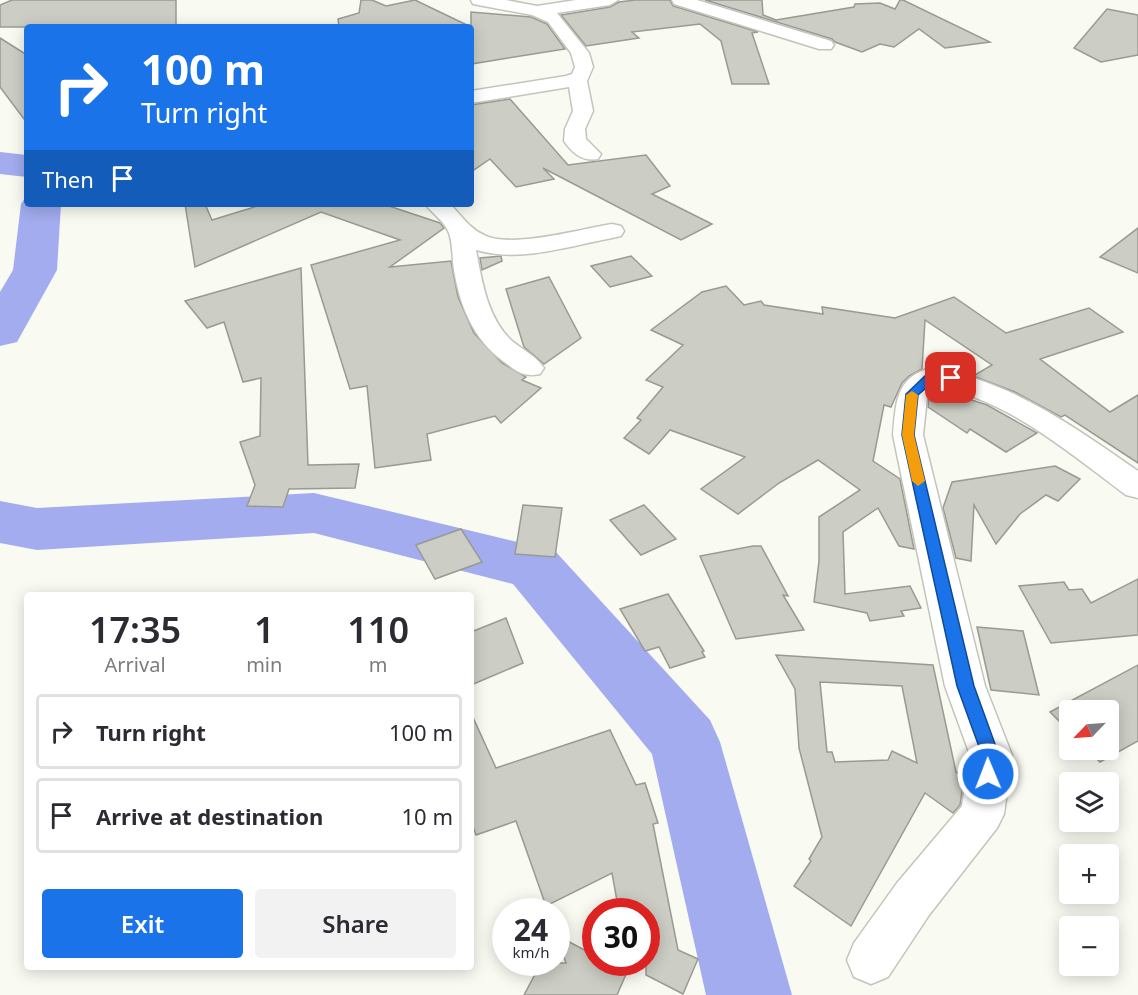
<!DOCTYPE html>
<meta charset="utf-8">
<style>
body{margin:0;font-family:"Noto Sans",sans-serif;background:#f2f2f3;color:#2b2b33;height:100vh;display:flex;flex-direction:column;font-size:22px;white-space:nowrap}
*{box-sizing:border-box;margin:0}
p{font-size:20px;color:#7c7c81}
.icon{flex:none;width:33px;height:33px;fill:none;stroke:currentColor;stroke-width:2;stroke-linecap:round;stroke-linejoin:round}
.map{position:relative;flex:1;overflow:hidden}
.details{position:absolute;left:24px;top:592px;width:450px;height:378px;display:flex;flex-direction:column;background:#fff;border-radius:6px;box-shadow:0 3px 15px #0003}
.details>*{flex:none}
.guide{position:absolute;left:24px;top:24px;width:450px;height:183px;border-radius:6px;box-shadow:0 3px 15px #0003;background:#1a73e8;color:#fff;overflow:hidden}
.needle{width:39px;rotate:245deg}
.tools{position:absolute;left:1059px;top:700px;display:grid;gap:12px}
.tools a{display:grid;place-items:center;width:60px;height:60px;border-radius:6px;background:#fff;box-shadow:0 3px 15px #0003;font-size:30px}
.speed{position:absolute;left:492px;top:898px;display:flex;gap:12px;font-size:30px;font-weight:700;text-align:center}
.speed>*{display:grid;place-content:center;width:78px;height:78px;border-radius:50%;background:#fff;box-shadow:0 3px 15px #0003;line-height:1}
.speed small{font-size:15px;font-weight:400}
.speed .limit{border:9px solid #d22;background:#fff;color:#111}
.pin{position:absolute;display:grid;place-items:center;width:51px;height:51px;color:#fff;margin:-26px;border-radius:12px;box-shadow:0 3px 9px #0006}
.me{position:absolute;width:66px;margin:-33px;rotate:359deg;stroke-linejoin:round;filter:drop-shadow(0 0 4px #0008)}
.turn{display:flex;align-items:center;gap:21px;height:126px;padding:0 18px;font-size:27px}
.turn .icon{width:78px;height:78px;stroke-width:2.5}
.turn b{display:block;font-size:42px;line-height:51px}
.then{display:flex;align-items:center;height:57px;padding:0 18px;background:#0003;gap:12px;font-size:22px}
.eta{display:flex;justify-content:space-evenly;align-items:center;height:102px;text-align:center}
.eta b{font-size:36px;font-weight:600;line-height:42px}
.primary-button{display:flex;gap:12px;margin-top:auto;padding:12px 18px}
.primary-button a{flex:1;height:69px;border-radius:6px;background:#1a73e8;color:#fff;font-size:24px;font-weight:600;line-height:69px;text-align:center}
.primary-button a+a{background:#f2f2f3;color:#2b2b33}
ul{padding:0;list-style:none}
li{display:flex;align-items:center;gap:18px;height:75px;margin:0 12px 9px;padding:0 6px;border:3px solid #e1e1e2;border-radius:6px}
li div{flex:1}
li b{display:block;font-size:22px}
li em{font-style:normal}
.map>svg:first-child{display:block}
</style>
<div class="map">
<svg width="1138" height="995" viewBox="0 0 1138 995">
<rect width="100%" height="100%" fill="#f9faf2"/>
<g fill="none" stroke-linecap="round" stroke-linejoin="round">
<g fill="#a2acee" fill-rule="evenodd">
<path d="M0,152L27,155V177L0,174Z"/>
<path d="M27,195V204H61L57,270L17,342L0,346V292L13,270L21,204Z"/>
<path d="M314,493L555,551L710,720L720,742L792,995H706L652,754L513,584L314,533L37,550L0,543V501L37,508Z"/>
</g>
</g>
<g fill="#cccdc4" stroke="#999a92" stroke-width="1.5" fill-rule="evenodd">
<path d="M12,0H176V27H0V5Z"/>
<path d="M361,0H372L386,6L415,0L471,27V12L531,17L547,24L565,49L471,64V27H339L338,19L359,13Z"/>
<path d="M635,0H670L673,6L758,32L752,33L769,84H732L721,41L700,24L632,32L639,38L586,46L561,15L610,7L619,2Z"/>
<path d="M705,0H762L763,15L776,20L854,7L855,4L880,3L895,9L900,0H903L990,42L945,48L919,29L894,47L880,44L862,52L835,42L832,39Z"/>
<path d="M1107,9L1138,15V55L1101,62L1074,48Z"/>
<path d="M0,38L27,55V123L0,87Z"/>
<path d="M510,99L568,165L646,155L670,186L652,194L712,224L681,240L543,168L554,179L516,187L490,159L471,172V105Z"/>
<path d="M185,204H205L212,220L264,204H383L440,223L444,228L390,267L451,261L458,297L474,333L502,363L526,377L522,380L541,388L501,423L495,416L427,434L431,460L375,468L367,386L350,389L311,265L400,240L321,212L195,267Z"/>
<path d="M1138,228V273L1100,257Z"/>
<path d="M501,256L502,261L482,270L480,258Z"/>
<path d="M631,256L652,276L610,287L591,266Z"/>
<path d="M301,268L308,465L359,464L355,488L289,489L283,507L247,506L255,485L240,442L260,436L261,378L243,382L224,322L207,328L185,301Z"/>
<path d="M549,277L581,338L544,364L524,347L506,289Z"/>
<path d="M726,286L744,305L761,301L764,305L823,314L822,307L895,318L954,297L1006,333L1089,308L1123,332L1040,359L1110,412L1138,395V463L1065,415L1061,417L1015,392L973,376L992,365L925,320L922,369L909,376L902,383L891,407L884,405L873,461L900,479L914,549L899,546L878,508L843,532L845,594L910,586L921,608L901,611L904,616L870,621L867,613L814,602L819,561V517L860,490L818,460L779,483L738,514L701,489L745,457L670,430L649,454L624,438L641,420L637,418L663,387L646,380L683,345L651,330L702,292Z"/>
<path d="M938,389L987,405L1037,433L1006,452L970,429L967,433L928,407L929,398Z"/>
<path d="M1055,466L1080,479L1058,501L1046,495L1020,514L996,544L974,505L971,561L956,558L943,508L952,482Z"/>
<path d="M523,505L562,508L555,557L515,554Z"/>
<path d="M644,505L676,539L641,555L610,520Z"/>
<path d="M461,529L482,562L435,579L416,545Z"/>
<path d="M753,546H761L788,596L783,595L804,630L736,639L700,556Z"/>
<path d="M1138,579V635L1051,643L1019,586L1064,582L1069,590L1082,589L1091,603Z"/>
<path d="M668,594L704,651L702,652L705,657L670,668L659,647L645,651L620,609Z"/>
<path d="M506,618L523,663L471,685V632Z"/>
<path d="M977,627L1023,631L1039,695L991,690Z"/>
<path d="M776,655L933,665L956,772L964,777L960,805L953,813L925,793L851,926L794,886L811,861L809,859L822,837L799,748L795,689ZM820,682L902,686L917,763L892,751L888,760L835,762L832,752H827Z"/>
<path d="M1138,665V741L1100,762L1088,750H1108V711H1070V732L1050,712Z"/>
<path d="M471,713L496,768L610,730L636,785L645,783L658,823L653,824L678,950L698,959L683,994L646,975V912H619L612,873L546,906L516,821L476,835L471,821Z"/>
<path d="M556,935L596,956V963H609L627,972L617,995H524L541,963H566Z"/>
</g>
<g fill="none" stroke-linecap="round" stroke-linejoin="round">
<defs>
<g id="minor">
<path d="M471,0H506L537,6L576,0H618L610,5L557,13L589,53L593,67L587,81L593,111L585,129L586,139L601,154L598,159C583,162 572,153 564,141L565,129L573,111L569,87L471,103V91L566,76L572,74L575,67L571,53L548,22L532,15L473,4Z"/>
<path d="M672,0H697L831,41L834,45L831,49H819L674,4Z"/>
<path d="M425,204H450C461,215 470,229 484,235C511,249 581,229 612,224L621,226L624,231L621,236L612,238C569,246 520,263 476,250C482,281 487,318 512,341C523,350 536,356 544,368L540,374C524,378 516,371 503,361C473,339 460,306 454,270C452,258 453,244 449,233C445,222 432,213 425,204Z"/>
<path d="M931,368C1010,380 1073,426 1138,471V498L1126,495C1072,455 1006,398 937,387L927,397L923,435L985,686L1012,755L1004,814L997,828L929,915L888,977L871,984L854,977L847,960L854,943L897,883L962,806L970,755L945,686L893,435C896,404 895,377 931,368Z"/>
</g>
</defs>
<use href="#minor" stroke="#c3c4bc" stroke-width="3"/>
<use href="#minor" fill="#fff" fill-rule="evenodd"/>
</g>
<path fill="#1a73e8" stroke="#114b97" stroke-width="1.5" d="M931,374H951L957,378L951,382L934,381L918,395L914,435L974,686L999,755L994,780L988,782L982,780L979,774L982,755L957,686L902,435L906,394L926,375Z"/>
<path fill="#f59e0b" d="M912,391L918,395L914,435L925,481L918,486L912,481L902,435L906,395Z"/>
</svg>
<div class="tools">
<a><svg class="needle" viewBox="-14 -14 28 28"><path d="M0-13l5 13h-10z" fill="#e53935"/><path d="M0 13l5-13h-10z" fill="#7c7c81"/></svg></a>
<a><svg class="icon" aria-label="layers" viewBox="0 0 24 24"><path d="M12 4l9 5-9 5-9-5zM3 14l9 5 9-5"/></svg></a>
<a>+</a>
<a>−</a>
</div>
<div class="speed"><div>24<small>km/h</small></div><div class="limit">30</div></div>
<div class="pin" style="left:951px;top:378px;background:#d93025"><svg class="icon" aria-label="arrive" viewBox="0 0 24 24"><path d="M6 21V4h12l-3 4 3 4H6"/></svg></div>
<svg class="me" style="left:988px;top:774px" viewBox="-20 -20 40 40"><circle r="17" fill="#1a73e8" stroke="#fff" stroke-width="3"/><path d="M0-11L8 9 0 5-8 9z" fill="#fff"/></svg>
<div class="guide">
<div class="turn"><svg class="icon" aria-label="right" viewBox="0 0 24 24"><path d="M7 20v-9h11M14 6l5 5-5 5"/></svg><div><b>100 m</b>Turn right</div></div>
<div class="then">Then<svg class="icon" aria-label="arrive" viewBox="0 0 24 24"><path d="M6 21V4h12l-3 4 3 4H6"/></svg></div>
</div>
<section class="details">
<div class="eta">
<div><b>17:35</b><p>Arrival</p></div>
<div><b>1</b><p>min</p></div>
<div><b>110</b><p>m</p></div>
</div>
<ul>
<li><svg class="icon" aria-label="right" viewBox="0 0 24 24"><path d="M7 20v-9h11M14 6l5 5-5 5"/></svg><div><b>Turn right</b></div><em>100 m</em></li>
<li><svg class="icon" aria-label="arrive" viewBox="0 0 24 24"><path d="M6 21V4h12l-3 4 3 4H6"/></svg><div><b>Arrive at destination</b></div><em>10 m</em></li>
</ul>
<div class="primary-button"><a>Exit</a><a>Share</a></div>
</section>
</div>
